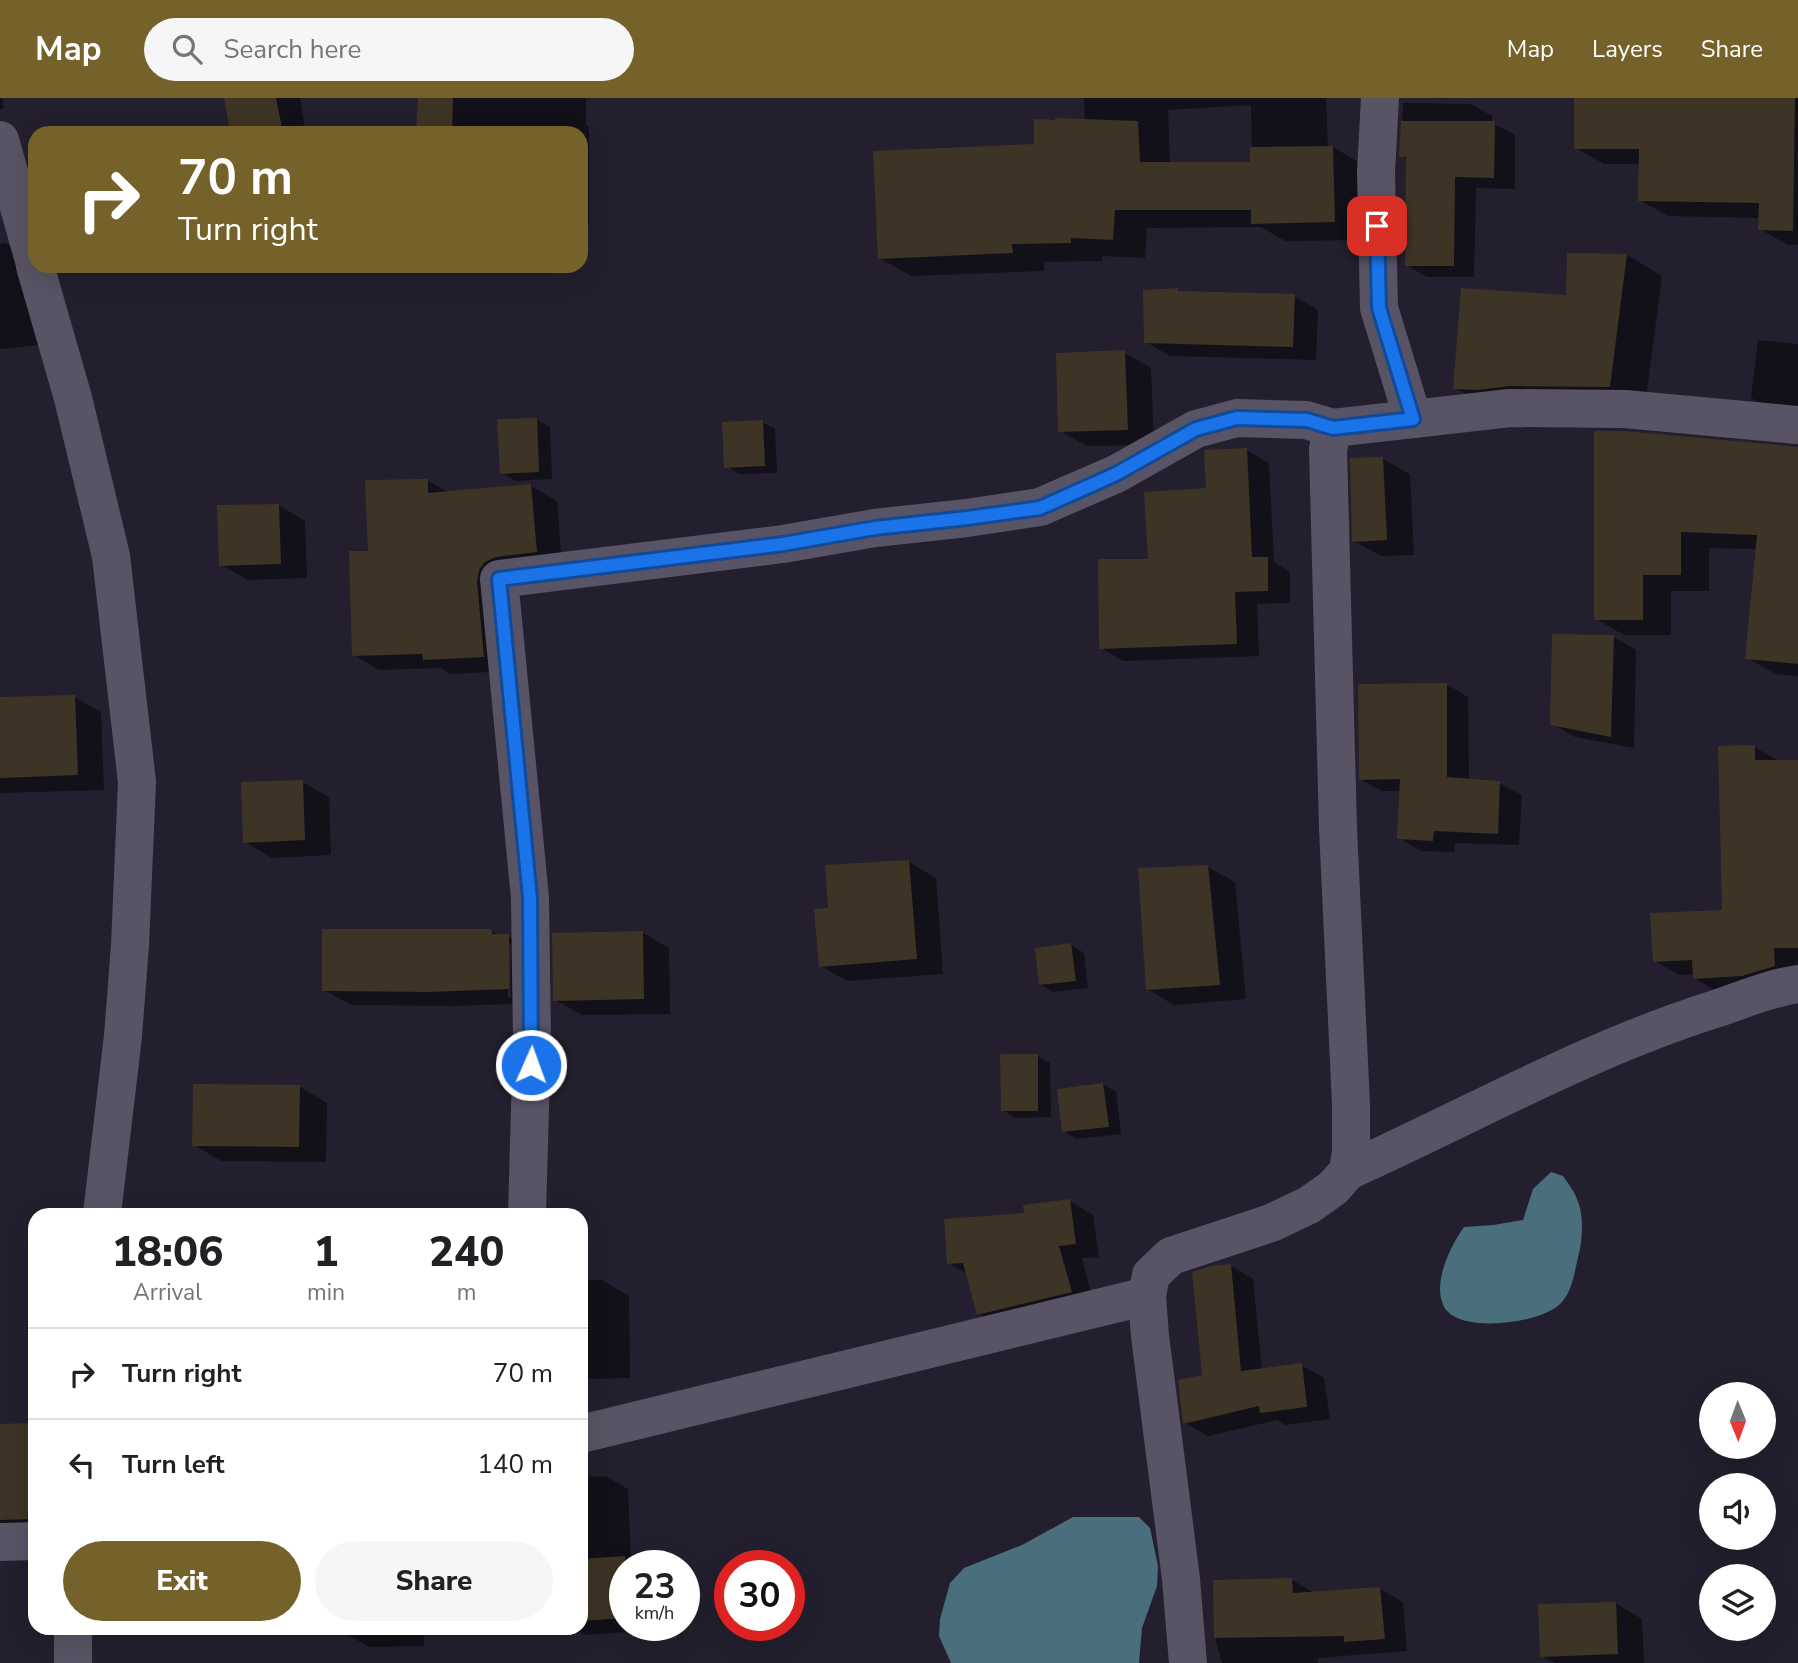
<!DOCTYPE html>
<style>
body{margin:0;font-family:"Nunito Sans",sans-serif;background:#f6f6f6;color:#202124;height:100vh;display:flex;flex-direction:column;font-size:26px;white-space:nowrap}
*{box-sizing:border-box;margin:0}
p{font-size:23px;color:#757577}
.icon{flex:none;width:38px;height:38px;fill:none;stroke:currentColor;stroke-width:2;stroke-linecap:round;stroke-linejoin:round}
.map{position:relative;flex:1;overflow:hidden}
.drawer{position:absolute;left:28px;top:1110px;width:560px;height:427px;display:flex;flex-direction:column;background:#fff;border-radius:21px;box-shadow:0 7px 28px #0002}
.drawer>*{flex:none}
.top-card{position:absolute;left:28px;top:28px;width:560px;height:147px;border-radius:21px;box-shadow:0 7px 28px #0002;background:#75622b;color:#fff;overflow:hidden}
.needle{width:46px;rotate:179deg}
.fabs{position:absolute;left:1699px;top:1284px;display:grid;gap:14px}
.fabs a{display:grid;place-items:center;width:77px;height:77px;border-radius:50%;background:#fff;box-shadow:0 7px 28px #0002;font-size:35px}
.speed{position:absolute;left:609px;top:1452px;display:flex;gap:14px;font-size:35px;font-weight:700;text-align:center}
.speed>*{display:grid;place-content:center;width:91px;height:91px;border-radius:50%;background:#fff;box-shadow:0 7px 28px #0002;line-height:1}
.speed small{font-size:18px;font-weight:400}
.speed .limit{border:10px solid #d22;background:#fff;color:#111}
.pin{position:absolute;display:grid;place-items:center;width:60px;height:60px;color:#fff;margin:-30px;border-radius:14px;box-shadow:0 4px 10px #0006}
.me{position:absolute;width:77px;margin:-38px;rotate:2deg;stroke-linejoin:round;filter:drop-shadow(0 0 5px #0008)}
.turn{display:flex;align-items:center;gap:24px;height:147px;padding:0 35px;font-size:32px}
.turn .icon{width:91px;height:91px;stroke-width:2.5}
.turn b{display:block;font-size:49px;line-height:60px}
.eta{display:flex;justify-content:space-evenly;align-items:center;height:119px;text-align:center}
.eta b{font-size:42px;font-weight:800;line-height:49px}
.button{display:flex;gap:14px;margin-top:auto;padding:14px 35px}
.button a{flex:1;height:80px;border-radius:42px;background:#75622b;color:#fff;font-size:28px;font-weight:800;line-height:80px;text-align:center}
.button a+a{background:#f6f6f6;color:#202124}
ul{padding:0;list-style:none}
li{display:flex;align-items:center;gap:21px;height:91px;padding:0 35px;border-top:2px solid #e0e0e0}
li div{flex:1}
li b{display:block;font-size:26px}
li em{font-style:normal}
header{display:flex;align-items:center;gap:42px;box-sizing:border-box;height:98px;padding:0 35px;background:#75622b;color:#fff}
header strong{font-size:33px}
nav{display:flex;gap:38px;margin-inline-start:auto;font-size:24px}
.search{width:490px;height:63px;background:#f6f6f6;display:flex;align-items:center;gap:18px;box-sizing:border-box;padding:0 24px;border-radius:38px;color:#757577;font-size:26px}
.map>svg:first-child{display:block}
</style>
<header>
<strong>Map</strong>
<div class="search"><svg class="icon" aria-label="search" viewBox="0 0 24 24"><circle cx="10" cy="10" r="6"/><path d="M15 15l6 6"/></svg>Search here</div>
<nav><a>Map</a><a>Layers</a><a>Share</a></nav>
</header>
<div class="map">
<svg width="1798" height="1565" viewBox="0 0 1798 1565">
<rect width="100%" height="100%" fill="#231f2e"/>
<g fill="#4a6e7c">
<path d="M1551,1074L1563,1078C1568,1085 1574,1093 1577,1101C1584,1117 1583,1142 1578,1159C1575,1173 1572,1193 1562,1204C1545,1225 1466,1235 1447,1213C1429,1191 1450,1148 1464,1129L1493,1127L1523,1122L1533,1091Z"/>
<path d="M1073,1419H1139L1150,1430L1158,1468L1157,1488L1142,1530L1139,1565H951L939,1538L940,1521L950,1485L964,1470L1022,1447Z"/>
</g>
<g fill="#0007" fill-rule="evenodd">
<path d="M0,0H2L4,10L0,11Z"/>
<path d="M226,0H300L306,35H232Z"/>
<path d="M419,0H586V27L589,29V127H581V35H418Z"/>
<path d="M1084,0H1326L1328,49H1333L1365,68L1366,142L1285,143L1261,129L1147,130L1145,160L1102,158V163L1044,164V173L911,178L879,160L1036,48L1085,23ZM1251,7L1252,66H1170L1168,12Z"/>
<path d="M1576,0H1798V147H1788L1760,131V120L1668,118L1640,102V66H1604L1576,50Z"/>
<path d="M1403,5L1471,6L1492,18V25L1515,37V91L1476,90L1474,179H1427L1406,167L1408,62L1401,58Z"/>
<path d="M5,145L30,159L50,246L0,251V146Z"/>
<path d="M1627,157L1662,178L1645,308L1491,310L1455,290L1568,199Z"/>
<path d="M1178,192L1182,195L1294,198L1318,212L1316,262L1170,258L1146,244Z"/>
<path d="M1758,242L1798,246V318L1779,316L1751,300Z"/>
<path d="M1124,254L1151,270L1154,347L1087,348L1060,333Z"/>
<path d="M537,322L550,329L552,381L515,383L502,375Z"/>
<path d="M762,324L775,331L777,375L739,376L726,368Z"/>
<path d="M1595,334L1798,350V578L1776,576L1747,560L1758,451L1709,450V493H1671V537H1624L1596,521Z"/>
<path d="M1246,352L1269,365L1274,464L1290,474V505L1257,506L1259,558L1123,563L1101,550L1150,462L1208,392Z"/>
<path d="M1383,361L1410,376L1414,457L1381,458L1354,443Z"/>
<path d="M427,382L449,395L531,388L557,403L562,468L522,473L509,573L450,576L440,570L379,572L354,557L370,455Z"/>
<path d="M278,407L305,423L307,480L248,482L221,467Z"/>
<path d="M1614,539L1636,552L1634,650L1575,639L1552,626Z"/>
<path d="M1446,586L1468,599L1469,683L1499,685L1522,697L1519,747L1455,745V754L1421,753L1399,740L1401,693H1382L1360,681Z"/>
<path d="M74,599L101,614L104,692L0,695V601Z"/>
<path d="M1754,649L1779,663H1798V882L1718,894L1694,880V876L1679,877L1655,863L1724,813Z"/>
<path d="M302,684L329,699L331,757L272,760L245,744Z"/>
<path d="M909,764L936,780L943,876L847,883L821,868Z"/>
<path d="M1208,769L1235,784L1246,901L1174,907L1147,891Z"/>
<path d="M492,833L500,838H508L535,853L536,905L457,908L351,907L324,892ZM507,846H511V899L508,900Z"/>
<path d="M642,834L669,850L670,916L582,917L555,902Z"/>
<path d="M1071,847L1084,855L1088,890L1053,894L1040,886Z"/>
<path d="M1037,958L1050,965L1051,1019L1016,1020L1003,1012Z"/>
<path d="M1103,986L1116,994L1121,1036L1077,1041L1063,1033Z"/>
<path d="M300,989L327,1005L326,1064L221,1063L194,1047Z"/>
<path d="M1070,1103L1093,1117L1099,1159L1082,1160L1094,1207L1002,1229L979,1216L968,1176L948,1165L1026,1117Z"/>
<path d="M1230,1167L1253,1181L1262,1272L1301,1267L1324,1280L1330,1321L1285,1327L1277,1322L1208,1338L1185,1325L1204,1278Z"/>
<path d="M581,1182H602L629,1198L630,1280L581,1281Z"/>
<path d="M35,1327V1442L0,1455V1328Z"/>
<path d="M605,1378L628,1391L631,1464L639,1468H625V1528H651V1532L586,1537L573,1530H581V1379Z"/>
<path d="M1292,1482L1316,1496L1380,1491L1403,1504L1407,1553L1318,1560V1565H1222L1216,1544L1215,1483Z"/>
<path d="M1615,1505L1642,1521L1644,1565H1555L1542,1558Z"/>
<path d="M342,1530H424V1548L369,1549L342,1533Z"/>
</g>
<g fill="#3d3425">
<path d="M224,0H276L283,35H230Z"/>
<path d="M418,0H453L452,35H416Z"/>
<path d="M1574,0H1795L1793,133L1758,132L1759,105L1638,103L1639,51H1574Z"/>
<path d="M1055,20L1138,23L1140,64H1250V49L1333,48L1335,124L1251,126V112H1115L1113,142L1071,140V145L1012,146L1013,155L878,161L873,53L1034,46V21L1055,22Z"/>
<path d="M1401,23H1495L1494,80L1455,79L1454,168H1405L1406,59H1399Z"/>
<path d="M1567,155L1627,156L1610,289L1510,288L1477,292L1453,291L1461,190L1566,197Z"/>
<path d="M1178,190V193L1295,196L1293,249L1144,245L1143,192Z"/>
<path d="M1125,252L1128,332L1058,334L1056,255Z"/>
<path d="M537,320L539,374L500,376L497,321Z"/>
<path d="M763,322L765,368L724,370L722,324Z"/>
<path d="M1594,333H1624L1798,349V566L1745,561L1757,437L1681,434V477H1643V522H1594Z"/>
<path d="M1247,350L1252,459H1268V493L1235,494L1237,546L1099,551L1098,461H1148L1144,394L1206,390L1204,352Z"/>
<path d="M1383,359L1387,442L1352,444L1350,360Z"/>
<path d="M428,381V395L531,386L537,454L496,459L485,464L479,472L477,483L484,559L423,562L422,556L352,558L349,453H368L365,382Z"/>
<path d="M279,406L281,466L219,468L217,407Z"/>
<path d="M1552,536L1614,537L1611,639L1550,627Z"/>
<path d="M1447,585V679L1500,683L1498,736L1434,733L1433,743L1397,741L1400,681L1359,682L1358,586Z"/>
<path d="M75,597L78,677L0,680V599Z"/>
<path d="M1755,647V662H1798V850H1774L1775,868L1742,878L1693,881L1692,862L1653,864L1650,815L1722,812L1718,648Z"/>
<path d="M303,682L305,742L243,745L241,684Z"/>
<path d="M909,762L917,861L819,869L814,811L828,810L825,767Z"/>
<path d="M1208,767L1220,887L1146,892L1138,770Z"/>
<path d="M322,831H492V836H509V891L429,894L322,893Z"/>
<path d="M643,833L644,901L553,903L552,835Z"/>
<path d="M1071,845L1076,883L1039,887L1035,850Z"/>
<path d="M1000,956H1038V1013H1001Z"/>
<path d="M1103,985L1109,1029L1062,1034L1057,991Z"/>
<path d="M193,986L300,987L299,1049L192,1048Z"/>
<path d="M1070,1101L1076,1146L1059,1148L1072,1194L977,1217L963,1165L947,1166L944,1121L1024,1115L1023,1107Z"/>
<path d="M1231,1166L1241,1273L1302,1265L1307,1309L1260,1315L1259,1308L1183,1326L1178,1282L1202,1277L1192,1174L1211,1168Z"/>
<path d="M35,1325V1421L0,1422V1326Z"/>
<path d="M625,1458V1520L581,1523V1461Z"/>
<path d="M1292,1480L1293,1495L1380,1489L1385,1541L1344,1544V1538L1214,1540L1213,1482Z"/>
<path d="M1616,1504L1618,1556L1540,1559L1538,1506Z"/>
</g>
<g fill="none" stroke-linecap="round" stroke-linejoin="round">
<g stroke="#585465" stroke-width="38">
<path d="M0,42L35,166"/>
<path d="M35,168L73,300L111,458L137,684L130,847L123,938L102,1116"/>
<path d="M1413,321L1510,310L1625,311L1798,327"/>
<path d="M1348,1073C1470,1018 1584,953 1712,912C1740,903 1769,890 1798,886"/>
<path d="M527,1116L532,941L530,800L499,481L783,446L875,430L967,420L1040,409L1116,376L1196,331L1237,320L1306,322L1333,330"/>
<path d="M581,1336L1147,1198"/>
<path d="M0,1444L35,1443"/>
<path d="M73,1565V1530"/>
<path d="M1188,1565L1181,1481L1150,1238L1147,1198L1151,1177L1171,1158L1271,1125L1309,1107L1333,1090L1348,1073L1351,1054V1007L1338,730L1328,351L1333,330L1413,321L1379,210L1376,74L1380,0"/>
</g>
</g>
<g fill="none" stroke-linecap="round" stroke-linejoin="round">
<defs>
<path id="route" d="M531,967L530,800L499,481L783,446L875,430L967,420L1040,410L1116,376L1196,331L1237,320L1307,322L1333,330L1413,321L1379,210L1377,128"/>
</defs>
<use href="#route" stroke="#114b97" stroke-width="18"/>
<use href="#route" stroke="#1a73e8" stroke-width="12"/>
</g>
</svg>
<div class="fabs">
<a><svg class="needle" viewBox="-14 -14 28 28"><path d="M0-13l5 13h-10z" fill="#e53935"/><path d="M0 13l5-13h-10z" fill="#757577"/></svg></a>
<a><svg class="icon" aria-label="sound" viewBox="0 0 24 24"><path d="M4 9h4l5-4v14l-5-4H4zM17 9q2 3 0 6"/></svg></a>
<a><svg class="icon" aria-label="layers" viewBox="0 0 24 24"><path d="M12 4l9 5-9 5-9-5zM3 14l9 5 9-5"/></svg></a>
</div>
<div class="speed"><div>23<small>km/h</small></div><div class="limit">30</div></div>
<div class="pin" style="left:1377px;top:128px;background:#d93025"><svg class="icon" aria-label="arrive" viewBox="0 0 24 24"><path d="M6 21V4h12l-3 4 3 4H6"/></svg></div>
<svg class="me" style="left:531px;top:967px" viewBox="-20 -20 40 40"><circle r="17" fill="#1a73e8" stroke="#fff" stroke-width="3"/><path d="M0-11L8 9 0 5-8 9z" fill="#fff"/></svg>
<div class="top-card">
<div class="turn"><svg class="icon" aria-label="right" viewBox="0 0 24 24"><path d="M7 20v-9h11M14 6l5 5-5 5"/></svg><div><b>70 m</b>Turn right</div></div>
</div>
<section class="drawer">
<div class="eta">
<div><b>18:06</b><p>Arrival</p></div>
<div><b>1</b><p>min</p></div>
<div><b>240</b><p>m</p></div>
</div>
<ul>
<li><svg class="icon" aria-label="right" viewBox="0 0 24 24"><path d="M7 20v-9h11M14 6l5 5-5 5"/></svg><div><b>Turn right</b></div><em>70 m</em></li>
<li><svg class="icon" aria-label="left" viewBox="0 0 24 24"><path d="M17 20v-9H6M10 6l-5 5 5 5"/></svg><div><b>Turn left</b></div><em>140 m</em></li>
</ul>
<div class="button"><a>Exit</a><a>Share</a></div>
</section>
</div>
